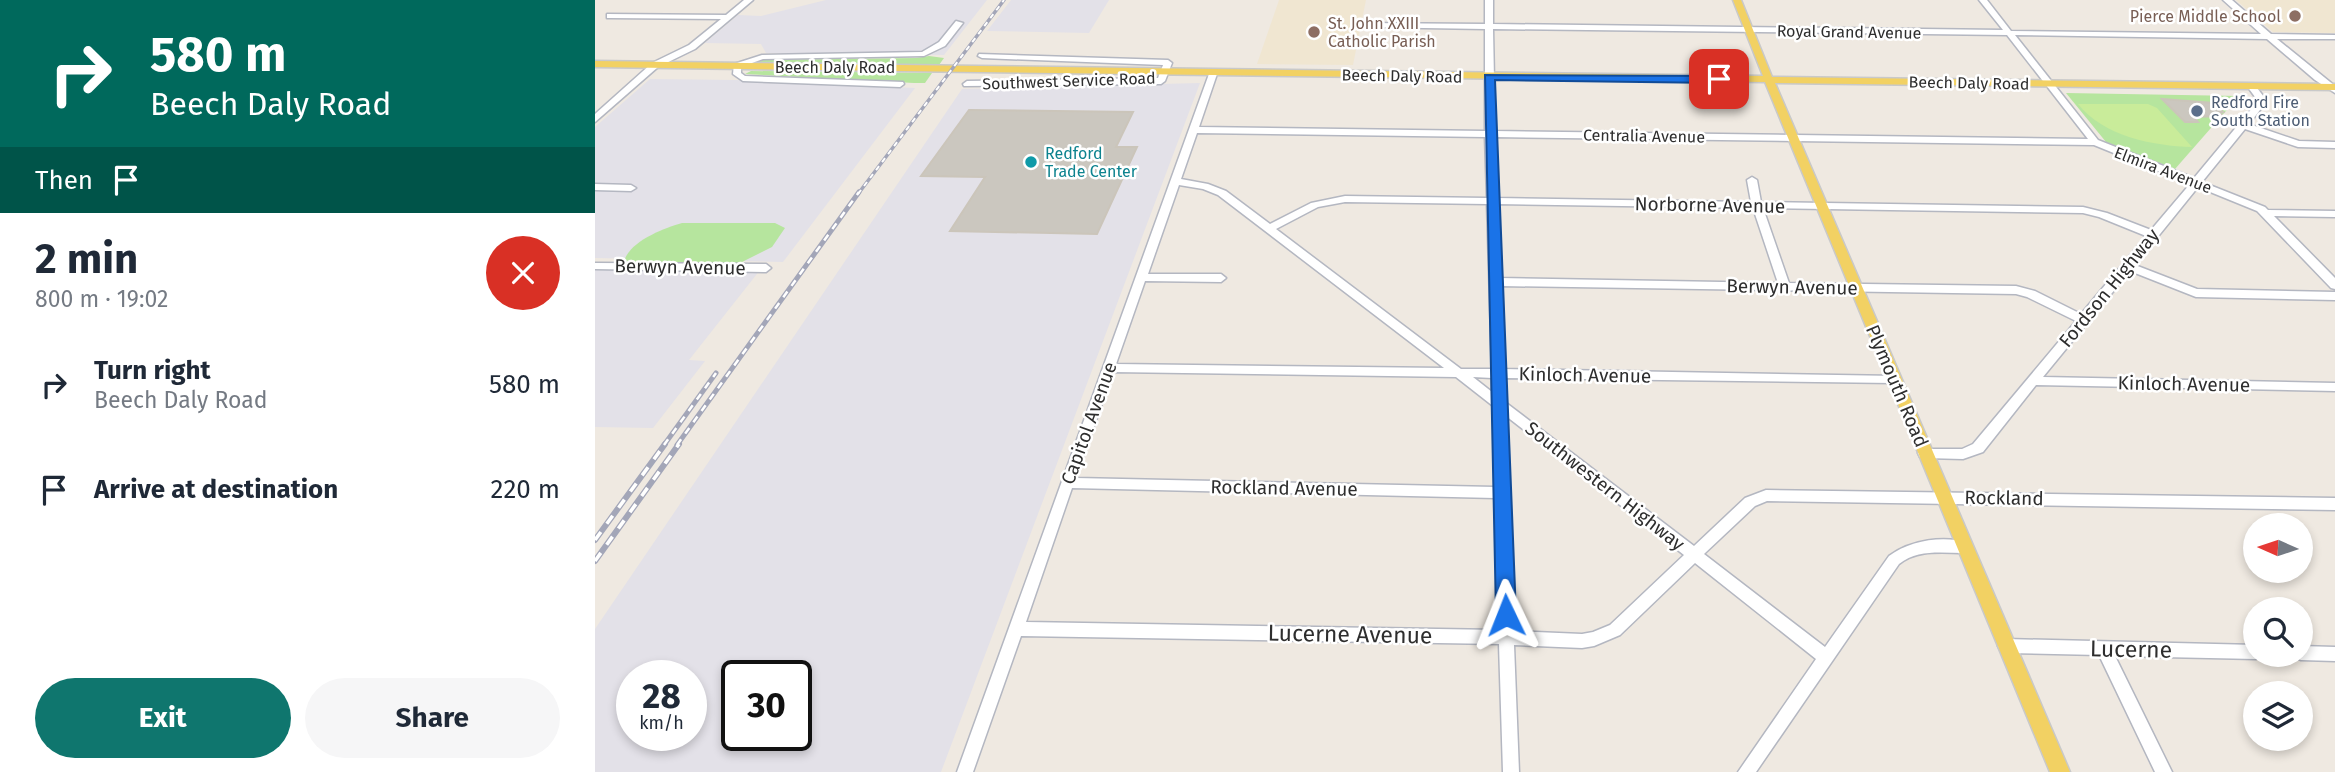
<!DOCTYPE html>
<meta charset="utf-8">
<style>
body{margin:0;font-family:"Fira Sans",sans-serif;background:#f6f6f7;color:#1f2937;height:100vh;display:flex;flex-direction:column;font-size:26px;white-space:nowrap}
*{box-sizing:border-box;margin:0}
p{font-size:23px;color:#747a83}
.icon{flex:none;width:38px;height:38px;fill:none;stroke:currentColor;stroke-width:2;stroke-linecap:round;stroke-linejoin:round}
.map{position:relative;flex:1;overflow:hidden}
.drawer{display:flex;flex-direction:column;background:#fff;width:595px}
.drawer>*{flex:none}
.hud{background:#00695c;color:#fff;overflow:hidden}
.needle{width:46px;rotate:273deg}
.fabs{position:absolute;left:1648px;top:513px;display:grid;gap:14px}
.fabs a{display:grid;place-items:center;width:70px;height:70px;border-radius:50%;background:#fff;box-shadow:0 4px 10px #0003;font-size:35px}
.speed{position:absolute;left:21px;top:660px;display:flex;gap:14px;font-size:35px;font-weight:700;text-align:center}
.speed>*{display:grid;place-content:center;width:91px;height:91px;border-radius:50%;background:#fff;box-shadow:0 4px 10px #0003;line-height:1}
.speed small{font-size:18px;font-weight:400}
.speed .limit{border:4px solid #111;border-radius:10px;background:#fff;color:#111}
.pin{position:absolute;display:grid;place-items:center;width:60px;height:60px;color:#fff;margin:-30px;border-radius:14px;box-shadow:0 4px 10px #0006}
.me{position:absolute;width:77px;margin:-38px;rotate:358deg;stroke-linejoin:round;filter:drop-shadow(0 0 5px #0008)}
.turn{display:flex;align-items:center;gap:24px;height:147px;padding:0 35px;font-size:32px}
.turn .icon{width:91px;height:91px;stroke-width:2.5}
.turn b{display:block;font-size:49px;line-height:60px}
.then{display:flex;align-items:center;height:66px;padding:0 35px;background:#0003;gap:14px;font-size:26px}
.round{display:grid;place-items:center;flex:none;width:74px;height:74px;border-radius:37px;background:#f6f6f7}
.summary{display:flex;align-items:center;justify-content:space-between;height:119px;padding:0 35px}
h1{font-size:42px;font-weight:700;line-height:52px}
.cta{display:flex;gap:14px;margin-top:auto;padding:14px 35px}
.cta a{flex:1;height:80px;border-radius:42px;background:#0f766e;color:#fff;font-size:28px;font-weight:700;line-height:80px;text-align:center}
.cta a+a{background:#f6f6f7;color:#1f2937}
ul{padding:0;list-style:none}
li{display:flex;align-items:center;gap:21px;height:105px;padding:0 35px}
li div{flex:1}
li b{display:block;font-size:26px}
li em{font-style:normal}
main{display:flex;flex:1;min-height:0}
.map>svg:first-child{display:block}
</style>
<main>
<section class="drawer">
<div class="hud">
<div class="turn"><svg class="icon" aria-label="right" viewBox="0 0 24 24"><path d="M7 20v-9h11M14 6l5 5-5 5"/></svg><div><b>580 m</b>Beech Daly Road</div></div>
<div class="then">Then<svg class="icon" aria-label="arrive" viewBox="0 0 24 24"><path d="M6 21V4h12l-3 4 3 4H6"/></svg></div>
</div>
<div class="summary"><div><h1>2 min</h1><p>800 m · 19:02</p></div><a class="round" style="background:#d93025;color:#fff"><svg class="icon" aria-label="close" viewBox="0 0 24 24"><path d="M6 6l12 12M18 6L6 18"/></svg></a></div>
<ul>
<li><svg class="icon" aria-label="right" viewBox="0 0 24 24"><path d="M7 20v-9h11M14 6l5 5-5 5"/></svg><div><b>Turn right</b><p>Beech Daly Road</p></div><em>580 m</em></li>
<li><svg class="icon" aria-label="arrive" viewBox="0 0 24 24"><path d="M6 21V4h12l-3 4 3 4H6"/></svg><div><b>Arrive at destination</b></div><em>220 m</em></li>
</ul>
<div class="cta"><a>Exit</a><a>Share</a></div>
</section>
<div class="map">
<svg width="1740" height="772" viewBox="0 0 1740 772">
<rect width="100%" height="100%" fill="#efe9e1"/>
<g fill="#e3e1e8" fill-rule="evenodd">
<path d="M231,0H392L349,55L171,53L166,44L110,43L143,15L166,16Z"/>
<path d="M416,0H514L494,33L392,31Z"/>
<path d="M55,79L141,80L320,88L188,262L0,258V127Z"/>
<path d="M605,83L346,772H0V629L367,89ZM37,676H96V735H37ZM142,676H201V735H142Z"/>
<path d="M0,269L165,270L94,360L110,361L58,428L0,427Z"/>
</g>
<g fill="#f0e6d1">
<path d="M684,0H771L758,65L662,64Z"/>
<path d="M1641,0H1740V33L1678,32Z"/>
</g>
<g fill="#b6e59e">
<path d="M334,56L349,58L344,65L161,62L166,60L321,58Z"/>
<path d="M156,71L337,73L330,83H319L150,74Z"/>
<path d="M1471,93L1644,96L1580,169L1511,142Z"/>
<path d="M87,223H180L190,228L177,247L141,265L29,262C33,242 69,228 87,223Z"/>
</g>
<path fill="#c9ec9a" d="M1483,104H1553L1562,108L1597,147C1558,146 1508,136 1483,104Z"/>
<g fill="#cbc7bf" stroke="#cbc5ba" stroke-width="2">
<path d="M1567,99L1619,103L1628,112H1625L1627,115L1624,116L1599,117L1603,122H1590Z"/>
<path d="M374,110L538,112L521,147H542L502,234L355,231L390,177L326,176Z"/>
</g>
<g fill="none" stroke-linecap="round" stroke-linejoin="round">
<defs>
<g id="minor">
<path d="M149,0H158L100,49L63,67L0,122V114L57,63L94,45L126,19L15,18H12V14L131,15Z"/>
<path d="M890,0H898V24L1408,30L1384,0H1392L1416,31L1666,34L1628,0H1637L1676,34L1740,35V39H1682L1740,86V93L1720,80L1672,39L1420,35L1503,140L1599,178L1663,101L1652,86L1653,84H1659L1672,101L1654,124L1704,141L1740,142V148L1703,147L1650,129L1607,182L1670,207L1673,210L1740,211V217L1679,216L1740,278V289L1736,288L1662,211L1603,187L1540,265L1602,289L1740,292V300L1601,297L1535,271L1448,377L1740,383V391L1441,385L1388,452L1368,459L1330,458L1325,457L1323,453L1325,449H1367L1378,444L1481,321L1432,297L1421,294L906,286L909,369L1302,376L1304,379L1298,383L909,378L910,402L1099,546L1150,498L1171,490L1740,498V510L1172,501L1160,506L1109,554L1230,647L1294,556C1315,540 1349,535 1374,543L1376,547L1374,551L1369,553C1346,553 1323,549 1304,564L1161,772H1143L1221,659L1100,563L1025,635L999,646L987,648L919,645L924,772H908L904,644L426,636L378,772H362L614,74L618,71L622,74L604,127L890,131V29L768,27L764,25L768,23L890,24ZM898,29L1412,35L1493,139L900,131ZM602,133L890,137L892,198L750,196L716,203L675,224L631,191L613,184L586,179ZM900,137L1499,145L1595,184L1556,230L1512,213L1488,207L1166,202L1162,180L1157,177L1152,180L1156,202L902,198ZM584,185L608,189L623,195L849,368L521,364L550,281L626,282L631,278L626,274H553ZM750,202L892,204L897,369H866L681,229L723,207ZM902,204L1158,208L1183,283L905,278ZM1168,208L1488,213L1504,217L1551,236L1486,314L1440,291L1421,286L1194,283ZM518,372L861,377L898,406L900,487L481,478ZM878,377L897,378V392ZM911,416L1089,555L1015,625L998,632L987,634L919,631ZM477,488L900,498L904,630L431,622Z"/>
<path d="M361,21L368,23L350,46L329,56L168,59L146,67V73L150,76L308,82L309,84L305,87L148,81L138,74L139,64L167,55L327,52L344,42Z"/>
<path d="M384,54L573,60L577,63L570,81L566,84L369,86L368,84L372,81L563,78L568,65L387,58L383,56Z"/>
<path d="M0,184L36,185L41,188L36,191L0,190Z"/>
<path d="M0,263L171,264L176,268L171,272L0,269Z"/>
<path d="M1411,639L1661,645V654H1668L1661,659L1520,656L1577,772H1560L1504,655L1411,653L1406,651L1403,646L1406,641Z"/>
<path d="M1706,646L1740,647V661L1706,660L1701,658L1699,654H1706Z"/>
</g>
<path id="major" d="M1138,0H1146L1177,77L1740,84V90L1180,83L1475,772H1455L1170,82L0,67V61L1168,76Z"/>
</defs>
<use href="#minor" stroke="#b4b7c1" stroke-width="3"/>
<use href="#major" stroke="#c9c9c9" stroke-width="3"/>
<use href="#minor" fill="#fff" fill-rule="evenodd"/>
<use href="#major" fill="#f2d163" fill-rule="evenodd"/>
<defs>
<path id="rail-far2" d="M263,194L409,0"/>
<g id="rail-far1">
<path d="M69,445L121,373"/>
<path d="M82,445L264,192"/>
</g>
<g id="rail">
<path d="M0,540L70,444"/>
<path d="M0,561L84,444"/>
</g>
</defs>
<use href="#rail-far2" stroke="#a3a6b8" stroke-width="3.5"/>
<use href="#rail-far1" stroke="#a3a6b8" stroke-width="5"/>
<use href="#rail" stroke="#a3a6b8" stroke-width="6"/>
<use href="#rail-far2" stroke="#fff" stroke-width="2" stroke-dasharray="5" stroke-linecap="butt"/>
<use href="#rail-far1" stroke="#fff" stroke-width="2.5" stroke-dasharray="7" stroke-linecap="butt"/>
<use href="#rail" stroke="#fff" stroke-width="3.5" stroke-dasharray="10" stroke-linecap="butt"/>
</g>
<path fill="#1a73e8" stroke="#114b97" stroke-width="2" d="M890,75L1124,76L1129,79L1124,83L900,80L921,615L918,621L911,623L904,621L901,615Z"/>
<g fill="#8d6e63" stroke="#fff" stroke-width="2.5">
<circle cx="1700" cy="16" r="7"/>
<circle cx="719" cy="32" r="7"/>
</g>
<circle fill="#5c6f8a" stroke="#fff" stroke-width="2.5" cx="1602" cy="111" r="7"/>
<circle fill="#0f9aa8" stroke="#fff" stroke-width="2.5" cx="436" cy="162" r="7"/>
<g text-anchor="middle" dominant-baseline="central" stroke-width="5" stroke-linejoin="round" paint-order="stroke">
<g font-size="16" fill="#785e54" stroke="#fff" text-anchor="end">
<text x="1686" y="16">Pierce Middle School</text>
<text x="733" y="23" text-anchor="start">St. John XXIII<tspan x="733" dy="18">Catholic Parish</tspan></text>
</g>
<g font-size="16" fill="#2e2e2e" stroke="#fff">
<text transform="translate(1254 32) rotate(1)">Royal Grand Avenue</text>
<text x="240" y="67">Beech Daly Road</text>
<text transform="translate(807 76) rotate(1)">Beech Daly Road</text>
<text transform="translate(474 81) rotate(-2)">Southwest Service Road</text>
<text transform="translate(1374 83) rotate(1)">Beech Daly Road</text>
<text transform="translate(1049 136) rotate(1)">Centralia Avenue</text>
<text transform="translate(1568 170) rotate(21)">Elmira Avenue</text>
</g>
<g font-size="16" fill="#4e5e75" stroke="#fff" text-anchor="start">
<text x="1616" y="102">Redford Fire<tspan x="1616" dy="18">South Station</tspan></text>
</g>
<g font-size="16" fill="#0d838f" stroke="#fff" text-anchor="start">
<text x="450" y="153">Redford<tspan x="450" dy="18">Trade Center</tspan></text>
</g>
<g font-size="19" fill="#2e2e2e" stroke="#fff">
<text transform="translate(1115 205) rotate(1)">Norborne Avenue</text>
<text transform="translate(85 267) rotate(1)">Berwyn Avenue</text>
<text transform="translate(1197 287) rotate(1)">Berwyn Avenue</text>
<text transform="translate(1514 288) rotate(-51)">Fordson Highway</text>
<text transform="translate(990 375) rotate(1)">Kinloch Avenue</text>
<text transform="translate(1589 384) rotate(1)">Kinloch Avenue</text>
<text transform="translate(1302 386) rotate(67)">Plymouth Road</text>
<text transform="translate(494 423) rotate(-70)">Capitol Avenue</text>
<text transform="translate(1010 486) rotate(38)">Southwestern Highway</text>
<text transform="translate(689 488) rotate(1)">Rockland Avenue</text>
<text transform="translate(1409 498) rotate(1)">Rockland</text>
</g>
<g font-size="23" fill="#2e2e2e" stroke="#fff">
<text transform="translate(755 634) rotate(1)">Lucerne Avenue</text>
<text transform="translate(1536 649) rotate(1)">Lucerne</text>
</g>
</g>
</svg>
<div class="fabs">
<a><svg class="needle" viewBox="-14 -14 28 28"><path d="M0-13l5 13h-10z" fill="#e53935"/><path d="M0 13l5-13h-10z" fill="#747a83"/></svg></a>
<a><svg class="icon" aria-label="search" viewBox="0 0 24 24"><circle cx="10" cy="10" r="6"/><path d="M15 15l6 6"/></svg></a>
<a><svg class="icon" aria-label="layers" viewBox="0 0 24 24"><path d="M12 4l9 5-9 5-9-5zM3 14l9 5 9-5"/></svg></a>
</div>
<div class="speed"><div>28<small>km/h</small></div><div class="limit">30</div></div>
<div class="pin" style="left:1124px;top:79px;background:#d93025"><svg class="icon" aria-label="arrive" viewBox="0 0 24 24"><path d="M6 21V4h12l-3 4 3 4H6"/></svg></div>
<svg class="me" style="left:911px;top:615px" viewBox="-20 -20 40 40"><path d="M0-17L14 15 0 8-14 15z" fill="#1a73e8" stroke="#fff" stroke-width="4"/></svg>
</div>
</main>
